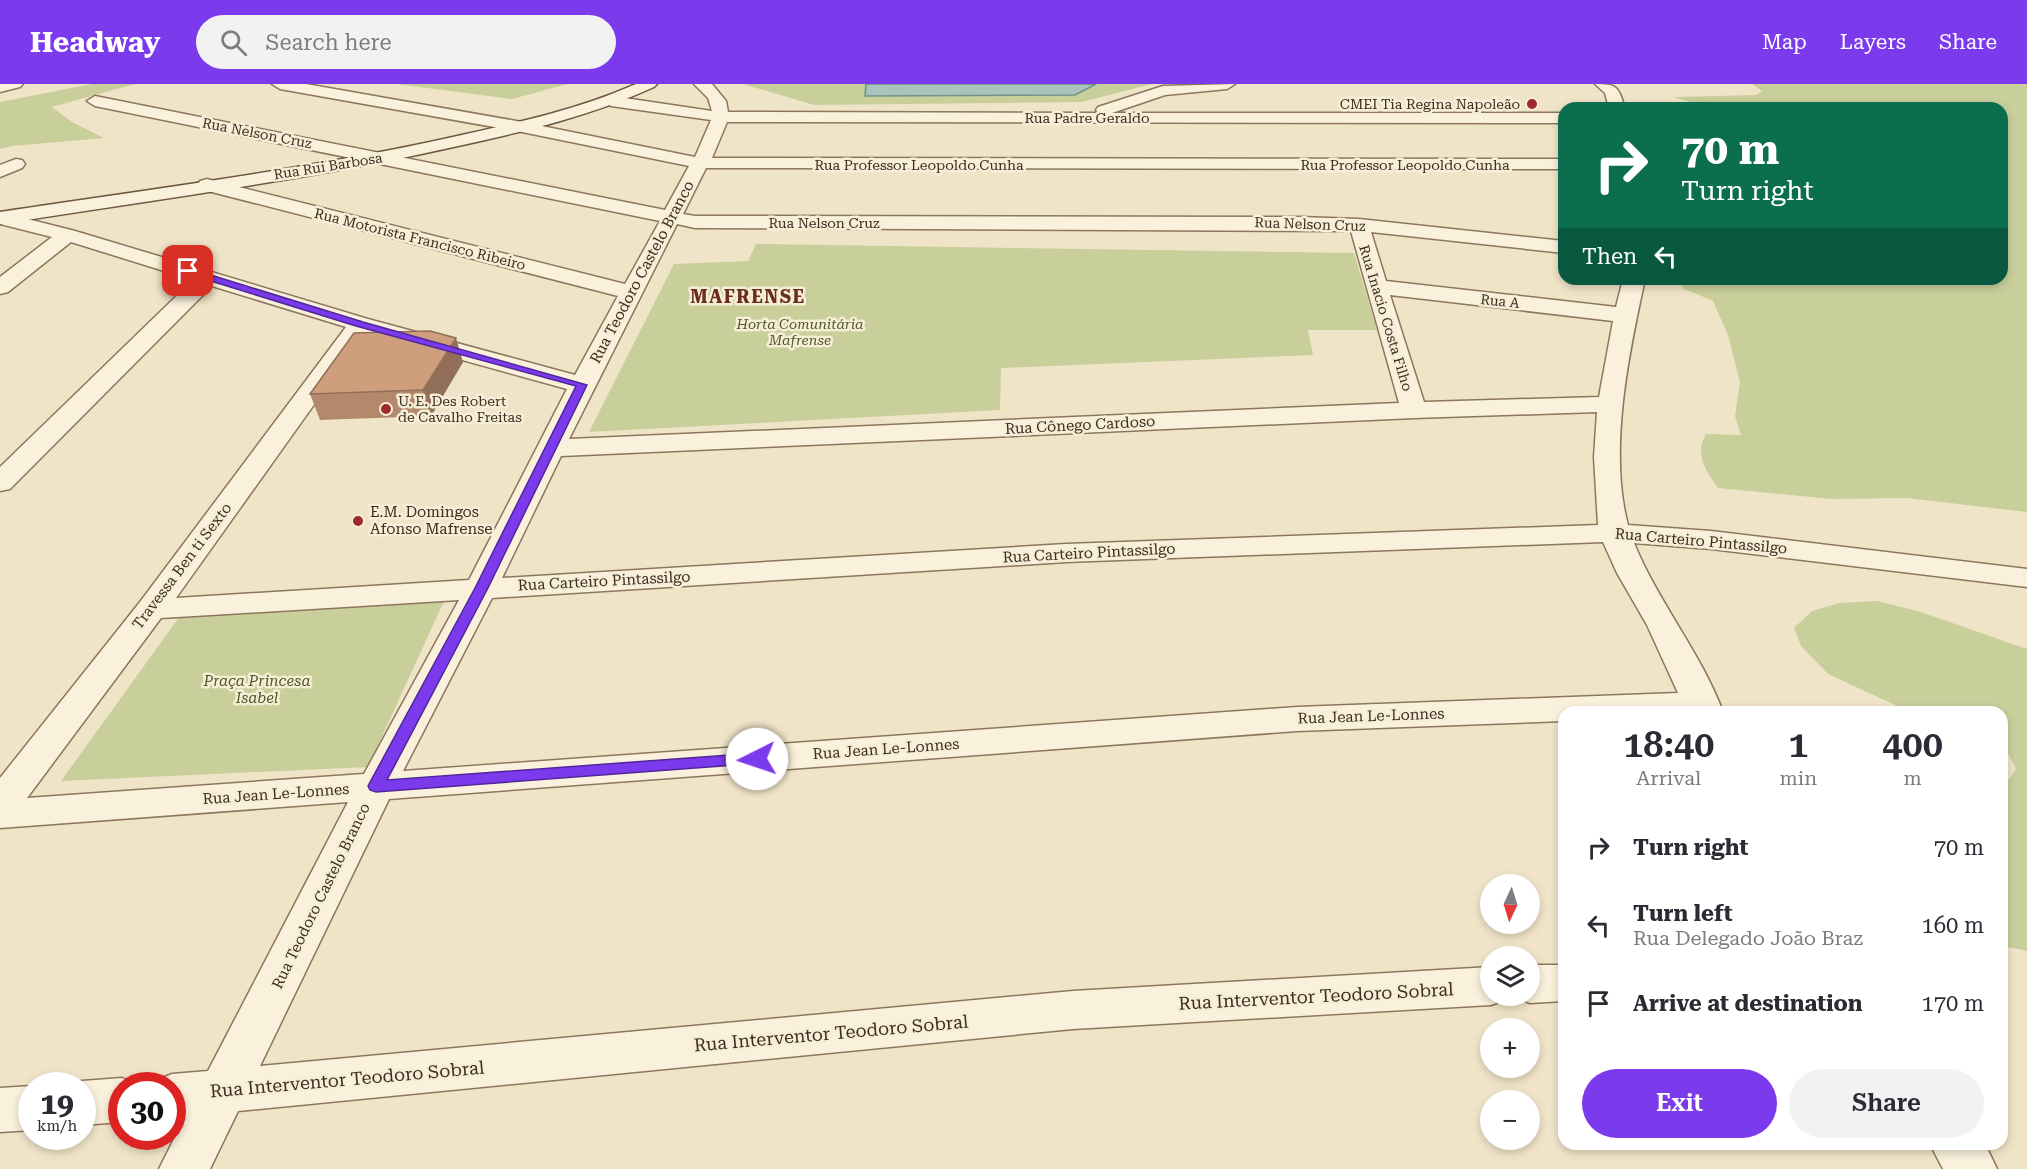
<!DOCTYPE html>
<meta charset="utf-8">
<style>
body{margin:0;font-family:"Roboto Serif",serif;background:#f2f2f3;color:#2b2b33;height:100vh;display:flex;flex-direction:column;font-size:22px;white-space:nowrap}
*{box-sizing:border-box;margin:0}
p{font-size:20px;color:#7c7c81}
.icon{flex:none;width:33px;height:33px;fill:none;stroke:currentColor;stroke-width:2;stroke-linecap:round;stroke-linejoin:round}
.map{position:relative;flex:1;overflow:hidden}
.side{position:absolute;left:1558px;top:622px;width:450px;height:444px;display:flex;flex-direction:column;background:#fff;border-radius:18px;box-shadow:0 3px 9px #0003}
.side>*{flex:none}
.hud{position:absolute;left:1558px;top:18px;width:450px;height:183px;border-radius:18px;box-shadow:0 3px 9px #0003;background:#0b6e4f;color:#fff;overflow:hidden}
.needle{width:39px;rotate:184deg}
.controls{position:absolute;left:1480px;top:790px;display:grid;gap:12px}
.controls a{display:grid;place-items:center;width:60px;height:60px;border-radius:50%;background:#fff;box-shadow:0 3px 9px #0003;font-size:30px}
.speed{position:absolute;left:18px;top:988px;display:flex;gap:12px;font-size:30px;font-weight:700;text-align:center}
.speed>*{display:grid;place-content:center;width:78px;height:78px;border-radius:50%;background:#fff;box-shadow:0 3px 9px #0003;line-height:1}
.speed small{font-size:15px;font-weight:400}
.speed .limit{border:9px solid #d22;background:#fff;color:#111}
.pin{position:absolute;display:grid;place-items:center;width:51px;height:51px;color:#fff;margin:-26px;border-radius:12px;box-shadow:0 3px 9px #0006}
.me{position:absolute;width:66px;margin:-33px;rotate:266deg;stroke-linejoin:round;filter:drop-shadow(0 0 4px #0008)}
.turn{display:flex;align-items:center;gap:21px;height:126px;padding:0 24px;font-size:27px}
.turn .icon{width:78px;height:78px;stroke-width:2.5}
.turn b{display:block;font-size:42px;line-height:51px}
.then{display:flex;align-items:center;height:57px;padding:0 24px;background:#0003;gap:12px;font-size:22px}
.eta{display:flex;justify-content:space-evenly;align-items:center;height:102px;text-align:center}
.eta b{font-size:36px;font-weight:600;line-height:42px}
.primary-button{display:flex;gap:12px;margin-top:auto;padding:12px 24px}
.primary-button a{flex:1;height:69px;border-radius:36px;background:#7c3aed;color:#fff;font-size:24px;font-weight:600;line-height:69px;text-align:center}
.primary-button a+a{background:#f2f2f3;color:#2b2b33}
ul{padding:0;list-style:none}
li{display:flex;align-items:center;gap:18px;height:78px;padding:0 24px}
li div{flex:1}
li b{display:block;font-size:22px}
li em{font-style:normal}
header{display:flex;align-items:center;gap:36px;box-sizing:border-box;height:84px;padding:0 30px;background:#7c3aed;color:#fff}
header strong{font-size:28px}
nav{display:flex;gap:33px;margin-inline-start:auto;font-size:21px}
.search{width:420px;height:54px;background:#f2f2f3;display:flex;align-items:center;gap:15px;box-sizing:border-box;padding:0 21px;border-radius:33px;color:#7c7c81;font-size:22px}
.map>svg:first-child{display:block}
</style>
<header>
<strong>Headway</strong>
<div class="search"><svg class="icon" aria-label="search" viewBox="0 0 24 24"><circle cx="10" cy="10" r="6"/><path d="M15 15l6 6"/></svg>Search here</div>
<nav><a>Map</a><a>Layers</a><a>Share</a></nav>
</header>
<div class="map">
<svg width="2027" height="1085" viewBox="0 0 2027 1085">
<rect width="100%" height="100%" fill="#f0e4c8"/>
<g fill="#c9cf9b">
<path d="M92,0H135L52,23L72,38L104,54L12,62L0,65V18Z"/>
<path d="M396,0H568L512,15Z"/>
<path d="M743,0H866L865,12L1075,11L1096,0H1152L1082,18L814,21Z"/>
<path d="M1752,0H2027V428L1906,414L1832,415L1718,404C1706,387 1694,370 1706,350L1741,351L1735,332L1740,298L1728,251L1713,217L1682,204L1684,195H2002V24H1725L1701,21L1673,13L1756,11L1762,7Z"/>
<path d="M756,160L1354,169L1377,246H1308L1313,271L1001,284L1000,326L589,348L674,180L748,177Z"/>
<path d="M445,515L368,683L61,697L185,525Z"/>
<path d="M1878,517L1921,528L2027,565V867L2003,862V704L2016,685L2003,659L2002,628L1908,627L1828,590L1801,562L1794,544L1812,527L1840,519Z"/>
</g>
<path fill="#a9c4bc" stroke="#6f938a" stroke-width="1.5" d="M866,0H1096L1075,11L865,12Z"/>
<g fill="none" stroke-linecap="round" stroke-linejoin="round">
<defs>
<g id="street">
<path d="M0,0H23L20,3L0,8Z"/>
<path d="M272,0H306L522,38L695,73L711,36L611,22L603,17L611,12L712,27L708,14L694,0H712L726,17L728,28L1098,29L1096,26L1098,23L1163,2L1235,0L1227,5L1165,11L1112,29H1564V39L727,38L712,74L1564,75V85L706,84L683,130L695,132L1300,133L1359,135L1564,157V169L1371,148L1386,197L1616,223L1623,195H1645C1629,268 1608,367 1628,441L1711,447L2027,485V503L1711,465L1634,459C1658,518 1701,569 1723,628H1564V637L1297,647L389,715L260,982L1073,907L1491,883V912H1508L1507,915L1491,921L1073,945L238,1027L210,1085H159L185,1033L172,1034V1002H152L155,997L172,990L208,987L348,718L0,744V694L140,518L346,243L212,202L10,405L0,407V383L193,196L71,158L8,208L0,210V193L52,153L0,140V128L75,147L368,235L575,291L618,212L200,105L198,101L200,97L207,95L625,200L660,137L95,22L87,17L95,12L665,126L689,82L522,48L280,5ZM677,140L695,144L1351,147L1399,319L569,355ZM1390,211L1613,237L1599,313L1424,318ZM365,249L567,305L469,496L176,514ZM1597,328L1594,373L1598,441L1066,460L502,494L561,372L1414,334ZM1603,458L1617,489L1647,541L1678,609L1297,623L403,687L492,514L1066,478ZM459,516L364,690L27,714L161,534Z"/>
<path d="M1595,0C1618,0 1618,3 1625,24H1609L1605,9Z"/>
<path d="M16,75L22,76L25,80L22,84L0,93V81Z"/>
<path d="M1530,881H1564V917L1530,919L1514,913L1530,912Z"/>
<path d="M122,994L140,1002H122V1038L82,1041V1002H69L82,997Z"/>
<path d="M32,1002V1046L0,1048V1004Z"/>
<path d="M1930,1060H1985L1997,1085H1943Z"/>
</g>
<path id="secondary" d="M636,0H657L654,3C591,32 526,47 458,62C307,96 153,116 0,140V128C151,105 304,86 453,53C516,39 577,26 636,0Z"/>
</defs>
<use href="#street" stroke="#8d765c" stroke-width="3"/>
<use href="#secondary" stroke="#6f573f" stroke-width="3"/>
<use href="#street" fill="#faf1dc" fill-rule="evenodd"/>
<use href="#secondary" fill="#faf1dc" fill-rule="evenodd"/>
</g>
<path fill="#b2896c" d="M463,278L431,332L320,336L310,310Z"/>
<path fill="#916f58" d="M456,254L463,278L431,332L423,306Z"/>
<path fill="#cf9f7d" stroke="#916f58" stroke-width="1.5" d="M430,247L456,254L423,306L310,310L354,249Z"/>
<path fill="#7c3aed" stroke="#51269a" stroke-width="1.5" d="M188,184L363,238L587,301L488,504L387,696L757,669L762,671L764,675L762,679L376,708L370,706L368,702L475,504L576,302L356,242L185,189L183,187Z"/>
<g fill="#9e2a2b" stroke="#f7eed8" stroke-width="2">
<circle cx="1532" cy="20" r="6"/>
<circle cx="386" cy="325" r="6"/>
<circle cx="358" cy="437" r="6"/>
</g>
<g text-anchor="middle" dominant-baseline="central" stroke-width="5" stroke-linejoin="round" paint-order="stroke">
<g font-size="14" fill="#3d2e20" stroke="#f7eed8" text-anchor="end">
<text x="1520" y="20">CMEI Tia Regina Napoleão</text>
<text x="398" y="317" text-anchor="start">U. E. Des Robert<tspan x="398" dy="16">de Cavalho Freitas</tspan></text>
</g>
<g font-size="14" fill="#3d2e20" stroke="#f7eed8">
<text x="1087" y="34">Rua Padre Geraldo</text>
<text transform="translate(257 49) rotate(11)">Rua Nelson Cruz</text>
<text x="919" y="81">Rua Professor Leopoldo Cunha</text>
<text x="1405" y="81">Rua Professor Leopoldo Cunha</text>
<text transform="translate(328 82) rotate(-9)">Rua Rui Barbosa</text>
<text x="824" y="139">Rua Nelson Cruz</text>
<text transform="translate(1310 140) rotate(2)">Rua Nelson Cruz</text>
<text transform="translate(420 155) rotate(14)">Rua Motorista Francisco Ribeiro</text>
<text transform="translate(1500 217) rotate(6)">Rua A</text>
<text transform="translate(1386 234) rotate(73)">Rua Inacio Costa Filho</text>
</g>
<g font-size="14" font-style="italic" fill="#4d5a26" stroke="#f7eed8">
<text x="800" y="240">Horta Comunitária<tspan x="800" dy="16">Mafrense</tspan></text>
</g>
<g font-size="15" fill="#3d2e20" stroke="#f7eed8">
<text transform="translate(642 188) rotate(-62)">Rua Teodoro Castelo Branco</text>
<text transform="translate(1080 341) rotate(-3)">Rua Cônego Cardoso</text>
<text transform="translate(1701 457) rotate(5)">Rua Carteiro Pintassilgo</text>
<text transform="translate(1089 469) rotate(-3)">Rua Carteiro Pintassilgo</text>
<text transform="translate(182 482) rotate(-53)">Travessa Ben ti Sexto</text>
<text transform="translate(604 497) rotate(-3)">Rua Carteiro Pintassilgo</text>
<text transform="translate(1371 632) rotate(-2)">Rua Jean Le-Lonnes</text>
<text transform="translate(886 665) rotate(-4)">Rua Jean Le-Lonnes</text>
<text transform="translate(276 710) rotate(-4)">Rua Jean Le-Lonnes</text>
<text transform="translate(321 812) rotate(-64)">Rua Teodoro Castelo Branco</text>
</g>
<g font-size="15" fill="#3d2e20" stroke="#f7eed8" text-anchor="start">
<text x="370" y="428">E.M. Domingos<tspan x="370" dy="17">Afonso Mafrense</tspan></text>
</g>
<g font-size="15" font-style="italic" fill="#4d5a26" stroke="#f7eed8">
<text x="257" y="597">Praça Princesa<tspan x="257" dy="17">Isabel</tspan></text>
</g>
<g font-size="18" font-weight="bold" letter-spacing="1.5" fill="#6b2e1e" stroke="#f7eed8">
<text x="748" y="212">MAFRENSE</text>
</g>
<g font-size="18" fill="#3d2e20" stroke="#f7eed8">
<text transform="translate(1316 912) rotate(-3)">Rua Interventor Teodoro Sobral</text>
<text transform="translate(831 949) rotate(-5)">Rua Interventor Teodoro Sobral</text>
<text transform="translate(347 995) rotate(-5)">Rua Interventor Teodoro Sobral</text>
</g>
</g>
</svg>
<div class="controls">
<a><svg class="needle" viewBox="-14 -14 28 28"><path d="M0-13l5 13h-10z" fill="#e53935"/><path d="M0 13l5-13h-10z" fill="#7c7c81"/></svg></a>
<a><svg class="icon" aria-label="layers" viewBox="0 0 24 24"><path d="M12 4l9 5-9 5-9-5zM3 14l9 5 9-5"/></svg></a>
<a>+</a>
<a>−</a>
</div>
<div class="speed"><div>19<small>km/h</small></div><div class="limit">30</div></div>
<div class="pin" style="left:188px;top:187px;background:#d93025"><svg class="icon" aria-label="arrive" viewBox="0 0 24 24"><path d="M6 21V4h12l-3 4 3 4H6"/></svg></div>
<svg class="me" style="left:757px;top:675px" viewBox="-20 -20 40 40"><circle r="19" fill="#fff"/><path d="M0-13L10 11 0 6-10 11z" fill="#7c3aed"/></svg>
<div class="hud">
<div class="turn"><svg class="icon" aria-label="right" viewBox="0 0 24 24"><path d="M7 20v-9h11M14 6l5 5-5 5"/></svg><div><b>70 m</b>Turn right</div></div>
<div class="then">Then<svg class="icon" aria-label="left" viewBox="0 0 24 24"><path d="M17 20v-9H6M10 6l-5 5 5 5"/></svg></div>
</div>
<section class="side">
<div class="eta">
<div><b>18:40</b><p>Arrival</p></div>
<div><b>1</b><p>min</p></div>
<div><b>400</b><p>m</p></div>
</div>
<ul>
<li><svg class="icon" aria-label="right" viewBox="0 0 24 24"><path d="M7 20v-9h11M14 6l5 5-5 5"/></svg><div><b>Turn right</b></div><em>70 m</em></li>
<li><svg class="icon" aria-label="left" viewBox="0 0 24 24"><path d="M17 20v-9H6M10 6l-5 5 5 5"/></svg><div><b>Turn left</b><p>Rua Delegado João Braz</p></div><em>160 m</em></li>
<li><svg class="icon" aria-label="arrive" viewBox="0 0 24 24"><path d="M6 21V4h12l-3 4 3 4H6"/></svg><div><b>Arrive at destination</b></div><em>170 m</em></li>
</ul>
<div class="primary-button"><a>Exit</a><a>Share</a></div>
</section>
</div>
